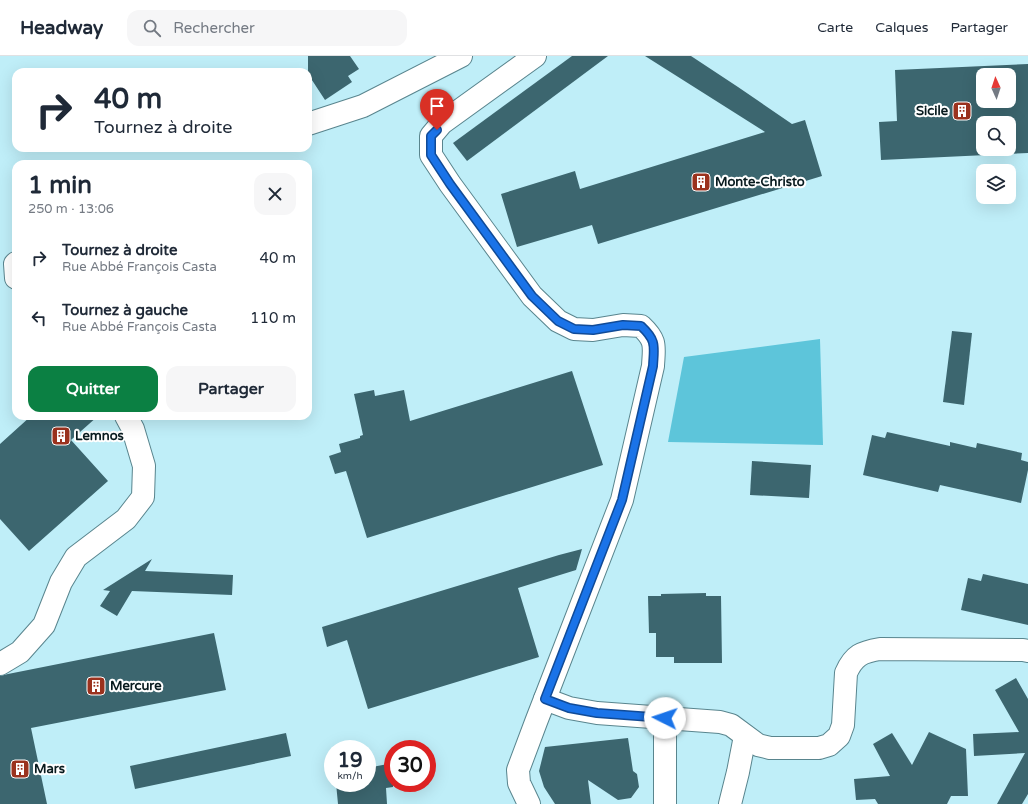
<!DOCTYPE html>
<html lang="fr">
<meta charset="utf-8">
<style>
body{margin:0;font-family:"Varela Round",sans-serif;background:#f6f6f7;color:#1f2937;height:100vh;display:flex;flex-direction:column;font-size:15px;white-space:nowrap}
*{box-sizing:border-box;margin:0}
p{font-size:13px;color:#747a83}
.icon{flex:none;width:22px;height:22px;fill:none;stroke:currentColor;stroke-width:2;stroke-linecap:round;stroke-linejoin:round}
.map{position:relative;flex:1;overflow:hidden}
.side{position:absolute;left:12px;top:104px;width:300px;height:260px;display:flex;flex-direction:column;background:#fff;border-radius:12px;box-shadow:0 4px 16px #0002}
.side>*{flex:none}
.banner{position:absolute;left:12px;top:12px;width:300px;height:84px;border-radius:12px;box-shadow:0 4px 16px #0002;background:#fff;color:#1f2937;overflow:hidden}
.needle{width:26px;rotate:357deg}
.tools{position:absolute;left:976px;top:12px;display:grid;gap:8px}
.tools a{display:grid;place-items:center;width:40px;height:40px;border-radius:8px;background:#fff;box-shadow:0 4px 16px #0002;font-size:20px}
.speed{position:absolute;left:324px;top:684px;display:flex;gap:8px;font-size:20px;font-weight:700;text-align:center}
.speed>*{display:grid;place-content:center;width:52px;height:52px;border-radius:50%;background:#fff;box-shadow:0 4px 16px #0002;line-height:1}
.speed small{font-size:10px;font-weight:400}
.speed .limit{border:6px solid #d22;background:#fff;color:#111}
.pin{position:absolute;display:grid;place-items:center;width:34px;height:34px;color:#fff;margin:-41px -17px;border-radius:50% 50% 50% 0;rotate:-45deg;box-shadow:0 0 4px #0007}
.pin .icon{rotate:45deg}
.me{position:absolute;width:44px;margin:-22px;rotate:274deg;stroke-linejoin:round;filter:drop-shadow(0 0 3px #0008)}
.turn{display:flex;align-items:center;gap:14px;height:84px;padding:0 16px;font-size:18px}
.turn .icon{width:52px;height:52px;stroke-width:2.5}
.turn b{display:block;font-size:28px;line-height:34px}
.round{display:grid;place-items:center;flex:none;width:42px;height:42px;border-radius:12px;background:#f6f6f7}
.headline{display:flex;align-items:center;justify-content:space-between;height:68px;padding:0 16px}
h1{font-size:24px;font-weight:800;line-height:30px}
.cta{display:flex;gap:8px;margin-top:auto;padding:8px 16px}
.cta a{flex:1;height:46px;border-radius:12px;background:#0b8043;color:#fff;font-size:16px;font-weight:800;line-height:46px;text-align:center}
.cta a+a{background:#f6f6f7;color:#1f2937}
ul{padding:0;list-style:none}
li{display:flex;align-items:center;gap:12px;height:60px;padding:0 16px}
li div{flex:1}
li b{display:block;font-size:15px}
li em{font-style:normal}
header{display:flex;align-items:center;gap:24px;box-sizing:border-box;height:56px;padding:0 20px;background:#fff;border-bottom:1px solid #e0e1e3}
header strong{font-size:19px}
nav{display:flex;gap:22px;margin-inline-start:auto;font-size:14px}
.search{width:280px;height:36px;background:#f6f6f7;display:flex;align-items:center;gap:10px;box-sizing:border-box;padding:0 14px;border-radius:12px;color:#747a83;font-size:15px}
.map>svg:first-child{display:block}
</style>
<header>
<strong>Headway</strong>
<div class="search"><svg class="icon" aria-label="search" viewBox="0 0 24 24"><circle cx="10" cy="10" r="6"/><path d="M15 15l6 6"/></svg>Rechercher</div>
<nav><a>Carte</a><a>Calques</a><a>Partager</a></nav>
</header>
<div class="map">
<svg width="1028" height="748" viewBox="0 0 1028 748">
<rect width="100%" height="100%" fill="#bfeef8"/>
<path fill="#5dc5da" d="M820,283L823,389L668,386L684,301Z"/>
<g fill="#3c666f" fill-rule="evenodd">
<path d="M308,0H350L359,13L348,20L352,26L325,44L308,18Z"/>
<path d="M572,0H608L467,105L453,87Z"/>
<path d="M645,0H691L738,31L792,68L805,64L822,120L598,188L592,169L517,191L501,138L575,115L580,133L765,76Z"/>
<path d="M1028,8V97L881,104L879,66L897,65L895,14ZM983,19H1009V45H983ZM983,67H1009V93H983Z"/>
<path d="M952,275L972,277L964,349L943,346Z"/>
<path d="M572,315L603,409L367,482L346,415L335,418L329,400L341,396L339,388L360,382V380L363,379L354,338L374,334L375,340L404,334L410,365Z"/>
<path d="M31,360H98L71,384L108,425L29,495L0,463V388Z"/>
<path d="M887,376L950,390V386L976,392L977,387L1022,397L1021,404L1028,406V414L1021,447L940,429L938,436L863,419L872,379L885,382Z"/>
<path d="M752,405L811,409L809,442L750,439Z"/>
<path d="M582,493L576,514L518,532L539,601L368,653L347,584L327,591L322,571L559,499Z"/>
<path d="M152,503L145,515L233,519L232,539L132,535L117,560L100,550L110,535L103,534Z"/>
<path d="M983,518L1028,528V569L961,554L968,522L981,525Z"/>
<path d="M706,537V540H721L722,607H674V601H656V577H649L648,540H661V538Z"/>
<path d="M214,577L226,634L31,672L47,748H0V620L8,618Z"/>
<path d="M1016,622L1028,643V738L1022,748H997L1025,697L974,700L973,678L1019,676L995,634Z"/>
<path d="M929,676L966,693L968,740H951L947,748H878L875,743L856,744L854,723L890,720L873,688L892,677L912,709Z"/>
<path d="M286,677L291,700L135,733L130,710Z"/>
<path d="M628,682L633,715L637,718L639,731L631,742L618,744L588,724L591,748H555L544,731L539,715L545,691Z"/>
<path d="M393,707V731L386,732L387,748H338L336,727H367V712Z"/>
</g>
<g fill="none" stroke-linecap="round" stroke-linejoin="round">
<defs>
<g id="minor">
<path d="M308,68L363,50L461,0"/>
<path d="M16,207L15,208L16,222"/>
<path d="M0,608L20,596L44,569L61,526L76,501L126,463L143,441L144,410L133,373L126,360"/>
<path d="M545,643L569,652L597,657L720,666L731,669L758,689L770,692H819L829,689L839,680L843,669L846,617C854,599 862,596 880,593L1023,594L1028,595"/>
<path d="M665,662V748"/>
<path d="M529,748L519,727L518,714L536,666L622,444L653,310C654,290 657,285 641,270L623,269L593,274L574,273L558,265L532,240L450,128L431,99V80L442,67L535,0"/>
<path d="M730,748L738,716L745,680"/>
</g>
</defs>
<use href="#minor" stroke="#59858e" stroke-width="24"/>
<use href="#minor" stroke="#fff" stroke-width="22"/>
</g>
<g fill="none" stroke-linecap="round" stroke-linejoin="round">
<defs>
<path id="route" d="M437,74L431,80V99L450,128L532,240L558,265L574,273L593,274L623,269L641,270C657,285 654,290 653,310L622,444L545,643L569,652L597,657L665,662"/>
</defs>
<use href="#route" stroke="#114b97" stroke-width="10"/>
<use href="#route" stroke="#1a73e8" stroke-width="7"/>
</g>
<defs>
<symbol id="building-square" viewBox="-11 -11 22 22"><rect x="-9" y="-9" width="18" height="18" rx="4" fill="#9b321e" stroke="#fff"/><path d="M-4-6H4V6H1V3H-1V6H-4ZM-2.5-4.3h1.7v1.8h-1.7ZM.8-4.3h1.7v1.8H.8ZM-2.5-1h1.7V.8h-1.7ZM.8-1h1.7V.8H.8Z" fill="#fff"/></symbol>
</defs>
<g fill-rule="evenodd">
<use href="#building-square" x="951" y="44" width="22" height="22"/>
<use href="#building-square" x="690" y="115" width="22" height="22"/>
<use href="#building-square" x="50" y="369" width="22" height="22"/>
<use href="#building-square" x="85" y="619" width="22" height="22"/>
<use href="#building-square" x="9" y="702" width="22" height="22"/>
</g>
<g text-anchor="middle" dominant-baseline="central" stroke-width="4" stroke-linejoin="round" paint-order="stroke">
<g font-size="13" font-weight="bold" fill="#081a1e" stroke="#fff" text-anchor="start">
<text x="948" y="55" text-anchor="end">Sicile</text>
<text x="715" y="126">Monte-Christo</text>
<text x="75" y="380">Lemnos</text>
<text x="110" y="630">Mercure</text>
<text x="34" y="713">Mars</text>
</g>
</g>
</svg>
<div class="tools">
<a><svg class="needle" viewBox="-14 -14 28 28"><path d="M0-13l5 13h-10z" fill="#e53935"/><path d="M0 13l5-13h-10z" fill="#747a83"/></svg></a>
<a><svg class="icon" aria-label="search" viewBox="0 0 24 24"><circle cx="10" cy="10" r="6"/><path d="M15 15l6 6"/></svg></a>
<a><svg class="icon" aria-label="layers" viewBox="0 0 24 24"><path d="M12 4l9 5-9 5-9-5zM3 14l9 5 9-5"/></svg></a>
</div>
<div class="speed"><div>19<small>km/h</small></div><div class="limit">30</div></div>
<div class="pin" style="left:437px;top:74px;background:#d93025"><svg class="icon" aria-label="arrive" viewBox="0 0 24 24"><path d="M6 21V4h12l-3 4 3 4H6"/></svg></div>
<svg class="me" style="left:665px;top:662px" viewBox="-20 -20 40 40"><circle r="19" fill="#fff"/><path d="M0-13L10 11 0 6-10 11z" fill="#1a73e8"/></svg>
<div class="banner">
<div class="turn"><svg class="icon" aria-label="right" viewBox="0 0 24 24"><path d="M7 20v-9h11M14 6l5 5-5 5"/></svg><div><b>40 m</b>Tournez à droite</div></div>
</div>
<section class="side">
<div class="headline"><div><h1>1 min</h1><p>250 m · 13:06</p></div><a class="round"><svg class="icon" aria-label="close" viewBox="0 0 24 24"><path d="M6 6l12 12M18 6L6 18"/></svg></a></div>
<ul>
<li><svg class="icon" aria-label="right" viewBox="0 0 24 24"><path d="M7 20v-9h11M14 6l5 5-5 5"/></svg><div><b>Tournez à droite</b><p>Rue Abbé François Casta</p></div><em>40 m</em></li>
<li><svg class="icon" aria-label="left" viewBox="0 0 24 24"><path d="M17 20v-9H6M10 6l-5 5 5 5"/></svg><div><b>Tournez à gauche</b><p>Rue Abbé François Casta</p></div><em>110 m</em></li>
</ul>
<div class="cta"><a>Quitter</a><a>Partager</a></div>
</section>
</div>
